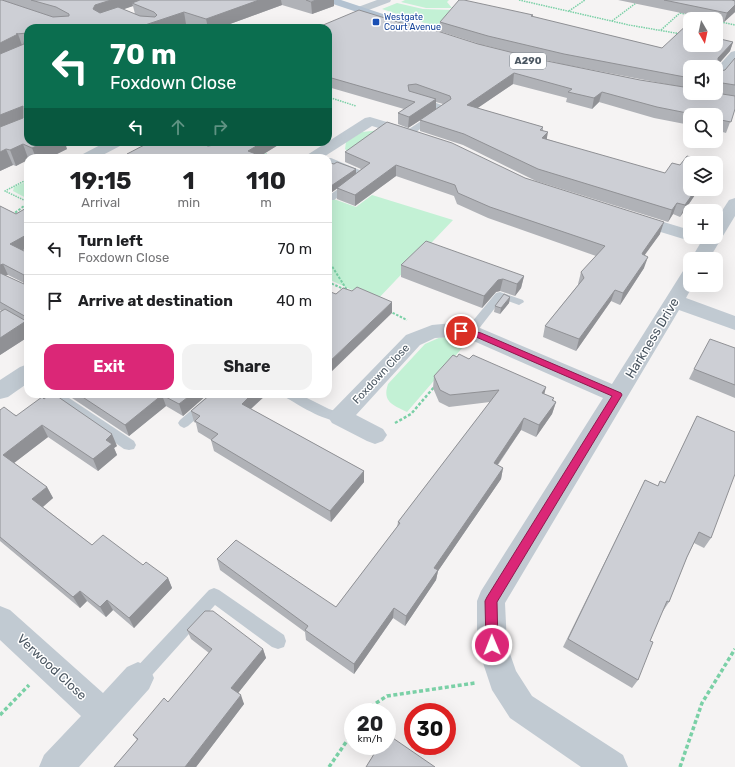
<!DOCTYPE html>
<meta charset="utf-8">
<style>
body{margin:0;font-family:Rubik,sans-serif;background:#f2f2f2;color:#202124;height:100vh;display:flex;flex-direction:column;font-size:15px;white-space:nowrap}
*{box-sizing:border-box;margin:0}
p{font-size:13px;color:#757577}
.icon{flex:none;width:22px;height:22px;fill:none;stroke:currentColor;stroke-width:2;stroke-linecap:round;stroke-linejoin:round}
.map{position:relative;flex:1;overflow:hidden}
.sheet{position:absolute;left:24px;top:154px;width:308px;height:244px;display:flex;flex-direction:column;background:#fff;border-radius:12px;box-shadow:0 4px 16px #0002}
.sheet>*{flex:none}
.guide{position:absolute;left:24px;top:24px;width:308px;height:122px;border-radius:12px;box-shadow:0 4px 16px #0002;background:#0b6e4f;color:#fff;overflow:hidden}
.needle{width:26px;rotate:171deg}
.fabs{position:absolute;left:683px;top:12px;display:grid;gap:8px}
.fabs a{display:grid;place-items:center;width:40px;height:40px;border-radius:8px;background:#fff;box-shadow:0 4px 16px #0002;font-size:20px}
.speed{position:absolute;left:344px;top:703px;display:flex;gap:8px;font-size:20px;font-weight:700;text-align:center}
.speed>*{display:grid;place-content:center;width:52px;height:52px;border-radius:50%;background:#fff;box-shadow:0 4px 16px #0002;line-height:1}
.speed small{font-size:10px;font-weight:400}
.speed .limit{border:6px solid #d22;background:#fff;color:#111}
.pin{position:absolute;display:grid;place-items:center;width:34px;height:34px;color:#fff;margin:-17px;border:2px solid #fff;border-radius:50%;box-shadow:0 1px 4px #0007}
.me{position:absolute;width:44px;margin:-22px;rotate:359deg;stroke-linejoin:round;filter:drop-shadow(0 0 3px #0008)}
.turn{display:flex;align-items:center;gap:14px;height:84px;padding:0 20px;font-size:18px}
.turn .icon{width:52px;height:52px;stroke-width:2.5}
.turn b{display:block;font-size:28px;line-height:34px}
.lanes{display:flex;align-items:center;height:38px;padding:0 20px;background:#0003;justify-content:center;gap:20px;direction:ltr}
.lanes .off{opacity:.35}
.eta{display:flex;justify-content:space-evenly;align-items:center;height:68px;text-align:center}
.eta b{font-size:24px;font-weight:700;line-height:28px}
.action{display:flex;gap:8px;margin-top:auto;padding:8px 20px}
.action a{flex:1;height:46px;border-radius:12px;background:#db2777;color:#fff;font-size:16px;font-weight:700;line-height:46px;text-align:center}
.action a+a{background:#f2f2f2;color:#202124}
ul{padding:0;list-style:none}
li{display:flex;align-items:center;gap:12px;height:52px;padding:0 20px;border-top:1px solid #e0e0e0}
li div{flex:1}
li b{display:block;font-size:15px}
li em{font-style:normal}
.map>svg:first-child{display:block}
</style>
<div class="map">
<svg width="735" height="767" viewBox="0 0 735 767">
<rect width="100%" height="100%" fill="#f5f3f3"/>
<g fill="#c3f1d5">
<path d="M405,0H449L447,2L452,8H426L401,2Z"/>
<path d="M397,3L423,9L453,10L443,29L382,9Z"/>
<path d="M381,130L347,151L345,149L346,142L362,132Z"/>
<path d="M28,181V199L13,191L14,187Z"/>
<path d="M372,195L453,220L376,301L328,279V197L356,207Z"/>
<path d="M441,337L461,338L469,340L407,412C393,405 382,402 388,384L425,344Z"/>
</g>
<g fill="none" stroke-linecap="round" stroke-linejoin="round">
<g stroke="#7ad0a6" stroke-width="1.5" stroke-dasharray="1.5 1" stroke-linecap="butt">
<path d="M519,0L629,25L681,34"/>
<path d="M569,11L585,0"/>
<path d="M680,13L699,17"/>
<path d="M612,21L640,0"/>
<path d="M716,21L735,25"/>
<path d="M661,30L681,12"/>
<path d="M328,97L356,106"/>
<path d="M263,153L277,158"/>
<path d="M28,179L5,191L28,202"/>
<path d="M26,204L28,203"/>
</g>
<g stroke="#7ad0a6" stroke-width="2" stroke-dasharray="2.5 1.5" stroke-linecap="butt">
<path d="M12,215L28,203"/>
<path d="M328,260L347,290"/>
<path d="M328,282L346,290"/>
<path d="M389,311L407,320"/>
</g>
<path stroke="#7ad0a6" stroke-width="2.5" stroke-dasharray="3 2" stroke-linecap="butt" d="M395,423L411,414L435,386"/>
<g stroke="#7ad0a6" stroke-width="3.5" stroke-dasharray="4 2.5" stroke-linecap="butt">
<path d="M367,712L370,707L387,696L475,683"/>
<path d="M0,715L29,685"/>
<path d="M329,767L353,732"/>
<path d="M680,767L702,703L735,649"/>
</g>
<g fill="#c1cad2" fill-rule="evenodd">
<path d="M418,98H424L449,108L412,135H406V131L439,109L418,102Z"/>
<path d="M326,158H331L369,174L334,200H328V196L359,175L328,163V158Z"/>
<path d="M500,292L523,300L524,302L519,305L502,299L474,335H466L464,332L466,329L496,293Z"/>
<path d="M48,394H63L134,441L136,445L134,449L129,450L124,449L50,397Z"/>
<path d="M210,394H224L188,426L184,428L180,426L178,423L180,420Z"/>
<path d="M283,394H299L329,409L344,414L346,417L344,420C329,425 299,405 285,397Z"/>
<path d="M214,588L219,590L284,635L286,641L284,647L278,649L272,647L215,605L144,684L138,686L132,684L130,678L132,672L209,590Z"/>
</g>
<g fill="#c1cad2" fill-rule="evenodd">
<path d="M377,0H391L390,2L366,11L362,12L357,9L358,7Z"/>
<path d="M735,51V62L720,79L716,80V69L731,52Z"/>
<path d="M370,117L417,131L419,134L417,137L412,138L372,126L322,158H304L307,155L365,118Z"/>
<path d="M106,142H124L122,145L97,158H78L81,155Z"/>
<path d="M735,198V216L709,259H691L704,237H716V220L729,200Z"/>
<path d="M634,213L690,230V237H698L696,240L690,241L628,222L626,218L628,214Z"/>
<path d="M690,269V285H693L686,298L735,316V330L679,310L505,603L507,645L516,671L532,696L623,755L628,767H581L510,718L492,690L477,645V601L481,591L603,398L469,339L453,337L435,338L420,345L356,415L383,429L387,435L383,441L375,444L367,441L332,423L328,417L332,411L406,335L432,325L453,323L480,328L612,384L683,271Z"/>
<path d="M28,364V383L8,397L0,399V380L20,367Z"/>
<path d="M0,606L10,610L103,693L127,667L138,662L149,667L154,678L149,689L79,767H39L44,755L81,716L0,640Z"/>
</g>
<path fill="#b3c2d1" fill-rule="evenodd" d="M326,0H341L440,33L442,35L440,37H432L327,2Z"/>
</g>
<g fill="#b0b2b7" fill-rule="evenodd">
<path d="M0,0H334V6L312,14L282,5L219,28H197L186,24L176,28H28V142L67,149L49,158H28L16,166L13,165L0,171ZM133,6L135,14L123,9Z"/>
<path d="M618,0H735V12L724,22H722L719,31L716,35V19H693L696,16Z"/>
<path d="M533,15V17L662,48L690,45L733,42L730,51L718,64V70L720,71L725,70L735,58V109L726,133L716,130V115H690V125L654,118L599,102L592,109L566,102L567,98L513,84L477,108L543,127V130L547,139L699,189L680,217L673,214L668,222L536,181L463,145L420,131V120L443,104L436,102V110L408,128L398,124V113L404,109L328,87V28L424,30L542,60L640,80L681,87L562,64L486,46L439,31L440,22ZM690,67H716V93H690Z"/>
<path d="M202,142H283L259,157L262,158H128L127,154L212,145L211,144Z"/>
<path d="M345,152L525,178L660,234L644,255V268L620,305L611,301L576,351L543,337L545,326L578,285V284L581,272L596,256L488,218L457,204L454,196L396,176L355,206L337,199V188L328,195V164H334L356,169V174L361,169L345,162Z"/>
<path d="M0,206L16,214L28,207V247L22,250L28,253V337L0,355V312L1,311L0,310ZM5,275H8L24,283V284Z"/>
<path d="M401,265L524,276L521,288L515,296L500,291L496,292L482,308L401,277Z"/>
<path d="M510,297L509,303L500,314L494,312L495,306Z"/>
<path d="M735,348V398L689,379L694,369Z"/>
<path d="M457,357L469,359L546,387L544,394L553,401L556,402L552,414L536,437L521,430L498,465L503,468L501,479L438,571L436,580L405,626L393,618L354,674L306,640L305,632L220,570L217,559L336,607L397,527L398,522L490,402L449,407L439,402L433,388L434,376Z"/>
<path d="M68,394H208L183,416L166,406L129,436L69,396Z"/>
<path d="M211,394H267L251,409L364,471V482L331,522L214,451L211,440L198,432L196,423L194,422L191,411Z"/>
<path d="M0,410L117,446L114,448L117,455L98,471L48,437L14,463L47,487L53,498L43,507L92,545L143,565L168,578L172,588L134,628L113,610L106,617L87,601L80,608L0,541Z"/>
<path d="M697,416L711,538L704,548L694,543L687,557L669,602L663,611H662L650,641L638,680L632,688L563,647L645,480L657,486L665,483Z"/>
<path d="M187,630L263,649L266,658L238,693L244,704L196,767H114L137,740L133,735L168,702L209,653L191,639Z"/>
</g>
<g fill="#909195">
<path d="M111,0H143L132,3L133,6L99,18L93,9L95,5Z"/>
<path d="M259,0H281L282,5L219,28H208L206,19Z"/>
<path d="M316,0H334V6L312,14L311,2Z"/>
<path d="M735,5V12L724,22L727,13Z"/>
<path d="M184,12L186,24L176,28H136Z"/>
<path d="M722,22L719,31L716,35V29Z"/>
<path d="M18,34L23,48L0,58V43Z"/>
<path d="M733,42L730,51L716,67L718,58Z"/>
<path d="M514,73L513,84L466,116L467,105Z"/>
<path d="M602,92L599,102L592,109L594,98Z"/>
<path d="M436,99V110L408,128L409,117Z"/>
<path d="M23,106L28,120L0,132V115Z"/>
<path d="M548,132L546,143L542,138Z"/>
<path d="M45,142H65L67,149L49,158H36L32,148Z"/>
<path d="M263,142H283L257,158L248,151Z"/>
<path d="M23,144L28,158V160L16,166L10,150Z"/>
<path d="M6,149L13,165L0,171V152Z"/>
<path d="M396,165V176L355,206V195Z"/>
<path d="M356,169V175L328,195V188Z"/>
<path d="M696,189H699L680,217L685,205Z"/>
<path d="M677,203L673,214L668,222L672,210Z"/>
<path d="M664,222L660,234L639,263L643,252Z"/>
<path d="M28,234V247L15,255L10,244Z"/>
<path d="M648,257L644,268L620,305L623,293Z"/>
<path d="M3,264L8,275L3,276L0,277V265Z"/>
<path d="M524,276L521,288L515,296L517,284Z"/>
<path d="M503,279L500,291L496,292L482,308L484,296L498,280Z"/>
<path d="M615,290L611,301L576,351L579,339Z"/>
<path d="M510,297L509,303L500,314L501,308Z"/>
<path d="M392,302V313L328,375V363Z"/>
<path d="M26,321L28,325V337L0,355V338Z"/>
<path d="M546,387L543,399L542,393Z"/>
<path d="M192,394H208L183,416L179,404Z"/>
<path d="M252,394H267L244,415L242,404Z"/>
<path d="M162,395L166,406L129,436L125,425Z"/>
<path d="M554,398L550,410L556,402L552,414L536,437L539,425Z"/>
<path d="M524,418L521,430L491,474L494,463Z"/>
<path d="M42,425L48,437L10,466L3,455Z"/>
<path d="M112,434L117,446L114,448L117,455L98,471L93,459L106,440Z"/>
<path d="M503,468L501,479L438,571L436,580L405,626L406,616L434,568Z"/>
<path d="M364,471V482L331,522L330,511Z"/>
<path d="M47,487L53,498L39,510L32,499Z"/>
<path d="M168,578L172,588L134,628L129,618Z"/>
<path d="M80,591L87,601L80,608L73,597Z"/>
<path d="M107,600L113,610L106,617L100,607Z"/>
<path d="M394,608L393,618L354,674V664Z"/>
<path d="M263,649L266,658L235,697L231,688Z"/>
<path d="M241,695L244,704L196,767H185Z"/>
</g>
<g fill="#cdcfd5" stroke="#909195">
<path d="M0,0H2L53,17L69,16V14L56,7L31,0H111L95,5L93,9L100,13L118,7L140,16L155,17L157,15L154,12L132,3L140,0H259L206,19L184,12L136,28H111L104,26L99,28H28V33L16,34H18L0,43Z"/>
<path d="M306,0H316L311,2Z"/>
<path d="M459,0H464L533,15L531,16L662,48L690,22V45H716V38L733,42L718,58V70L720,71L725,70L735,58V85L716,82V67H690V78L564,54L488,36L440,22Z"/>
<path d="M664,0H732L735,1V5L727,13Z"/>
<path d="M359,10L424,30L428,28L478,44L542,60L640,80L690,88V93H716L735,96V109L731,122L716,119V115H697L657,107L602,92L594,98L568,92L572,89L514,73L467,105L543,127L540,130L548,132L542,138L665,173L672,163L680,165L687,156L712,163H690V189H696L685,205L677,203L672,210L538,169L464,134L420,120L451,99L450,96L416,84L408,85L409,91L436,99L409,117L398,113L415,102L328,77V28H316Z"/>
<path d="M696,16L709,19H693Z"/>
<path d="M716,21L722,22L716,29Z"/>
<path d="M25,37L28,38V142H45L32,148L23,144L10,150L6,149L0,152V127L23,118V106L0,115V54L24,44Z"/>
<path d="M387,122L452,143L525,178L664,222L643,252L642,254L648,257L623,293L615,290L579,339L545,326L584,278L581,272L605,246L490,207L458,193L455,185L396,165L355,195L337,188L370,163L345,152Z"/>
<path d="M150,142H197L208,146L214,145L216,142H263L248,151L256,154L254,156L261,158H132L134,157L127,154Z"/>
<path d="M337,162L356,169L328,188V164L330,163L334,164Z"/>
<path d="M0,206L16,214L28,207V234L10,244L28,253V318L0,302V273L24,284V275L3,264L0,265Z"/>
<path d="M426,241L524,276L517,284L503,279L498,280L484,296L401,265Z"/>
<path d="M357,287L392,302L328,363V291L336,294L343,288L352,291Z"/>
<path d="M504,294L510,297L501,308L495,306Z"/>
<path d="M5,309L26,321L0,338V312Z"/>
<path d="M710,339L735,348V385L694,369Z"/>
<path d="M459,354L469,359L473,355L546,387L542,393L554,398L552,400L556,402L539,425L524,418L494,463L503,468L434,568L438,570L406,616L394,608L354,664L305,630L308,626L217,559L236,540L336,607L400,523L398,522L499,390L450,395L440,390L434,376L453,355L457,357Z"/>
<path d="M50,394H54L112,434L106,440L112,444L93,459L42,425L3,455L47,487L32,499L92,545L103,535L143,565L146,562L168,578L129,618L107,600L100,607L80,591L73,597L0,537V410L4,407L16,416L42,397L44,399Z"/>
<path d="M78,394H192L179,404L162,395L125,425Z"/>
<path d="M211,394H252L242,404L364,471L330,511L211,440L218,434L195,421L200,416L191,411Z"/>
<path d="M697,416L735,432V474L711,538L699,532L687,557L669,602L667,601L650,641L653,642L638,680L568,639L645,480L658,486L660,481L665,483Z"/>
<path d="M205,611H213L263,649L231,688L241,695L185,767H114L138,739L133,735L164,698L168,702L212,649L187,630Z"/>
<path d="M387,734L435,767H366L379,746H387Z"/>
</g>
<path fill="#db2777" stroke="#8e194d" d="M461,328L481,333L621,393L622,395L497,602L498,645L496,650L492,651L488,650L486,645L485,601L487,597L612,396L476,337L458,333L457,331Z"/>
<rect fill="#1a4fb4" stroke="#fff" stroke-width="1.5" x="372" y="18" width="8" height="8" rx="2"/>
<g text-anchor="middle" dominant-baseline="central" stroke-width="3" stroke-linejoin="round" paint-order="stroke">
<g font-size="9" fill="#164399" stroke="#fff" text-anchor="start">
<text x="384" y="17">Westgate<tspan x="384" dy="10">Court Avenue</tspan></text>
</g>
<rect fill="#fff" stroke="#808990" stroke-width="1" x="510" y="53" width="36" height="16" rx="3"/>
<g font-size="10" font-weight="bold" fill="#4a5661">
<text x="528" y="61">A290</text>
</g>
<g font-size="11" fill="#4a5661" stroke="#fff">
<text transform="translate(381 374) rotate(-47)">Foxdown Close</text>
</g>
<g font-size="13" fill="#4a5661" stroke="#fff">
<text transform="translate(652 338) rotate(-59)">Harkness Drive</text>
<text transform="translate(52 667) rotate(43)">Verwood Close</text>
</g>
</g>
</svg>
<div class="fabs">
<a><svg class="needle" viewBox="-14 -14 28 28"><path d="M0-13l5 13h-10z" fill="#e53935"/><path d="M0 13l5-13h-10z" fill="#757577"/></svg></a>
<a><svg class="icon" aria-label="sound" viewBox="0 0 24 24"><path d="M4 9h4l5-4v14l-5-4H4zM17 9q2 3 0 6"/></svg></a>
<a><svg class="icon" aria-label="search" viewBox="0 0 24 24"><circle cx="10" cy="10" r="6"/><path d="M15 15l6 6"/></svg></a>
<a><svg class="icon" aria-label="layers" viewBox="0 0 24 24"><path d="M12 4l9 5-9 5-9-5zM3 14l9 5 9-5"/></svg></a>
<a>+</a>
<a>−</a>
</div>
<div class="speed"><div>20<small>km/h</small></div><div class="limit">30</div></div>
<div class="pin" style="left:461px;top:331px;background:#d93025"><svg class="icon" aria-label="arrive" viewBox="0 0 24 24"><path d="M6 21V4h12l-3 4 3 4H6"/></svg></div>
<svg class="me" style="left:492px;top:645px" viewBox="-20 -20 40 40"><circle r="17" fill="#db2777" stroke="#fff" stroke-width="3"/><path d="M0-11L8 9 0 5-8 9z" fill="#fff"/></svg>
<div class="guide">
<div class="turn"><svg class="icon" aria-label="left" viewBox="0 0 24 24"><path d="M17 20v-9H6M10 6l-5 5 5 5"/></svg><div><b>70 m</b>Foxdown Close</div></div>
<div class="lanes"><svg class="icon" aria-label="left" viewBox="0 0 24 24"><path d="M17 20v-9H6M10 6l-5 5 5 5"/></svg><svg class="icon off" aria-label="ahead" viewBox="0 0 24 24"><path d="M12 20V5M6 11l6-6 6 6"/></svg><svg class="icon off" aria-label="right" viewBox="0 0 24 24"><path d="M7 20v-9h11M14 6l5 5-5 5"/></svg></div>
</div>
<section class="sheet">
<div class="eta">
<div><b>19:15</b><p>Arrival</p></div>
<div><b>1</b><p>min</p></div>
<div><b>110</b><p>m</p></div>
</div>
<ul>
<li><svg class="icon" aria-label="left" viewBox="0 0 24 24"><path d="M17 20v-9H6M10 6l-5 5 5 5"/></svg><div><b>Turn left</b><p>Foxdown Close</p></div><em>70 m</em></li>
<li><svg class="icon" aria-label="arrive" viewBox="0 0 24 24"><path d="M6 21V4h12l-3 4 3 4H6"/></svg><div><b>Arrive at destination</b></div><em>40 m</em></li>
</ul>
<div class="action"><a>Exit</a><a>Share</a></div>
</section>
</div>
